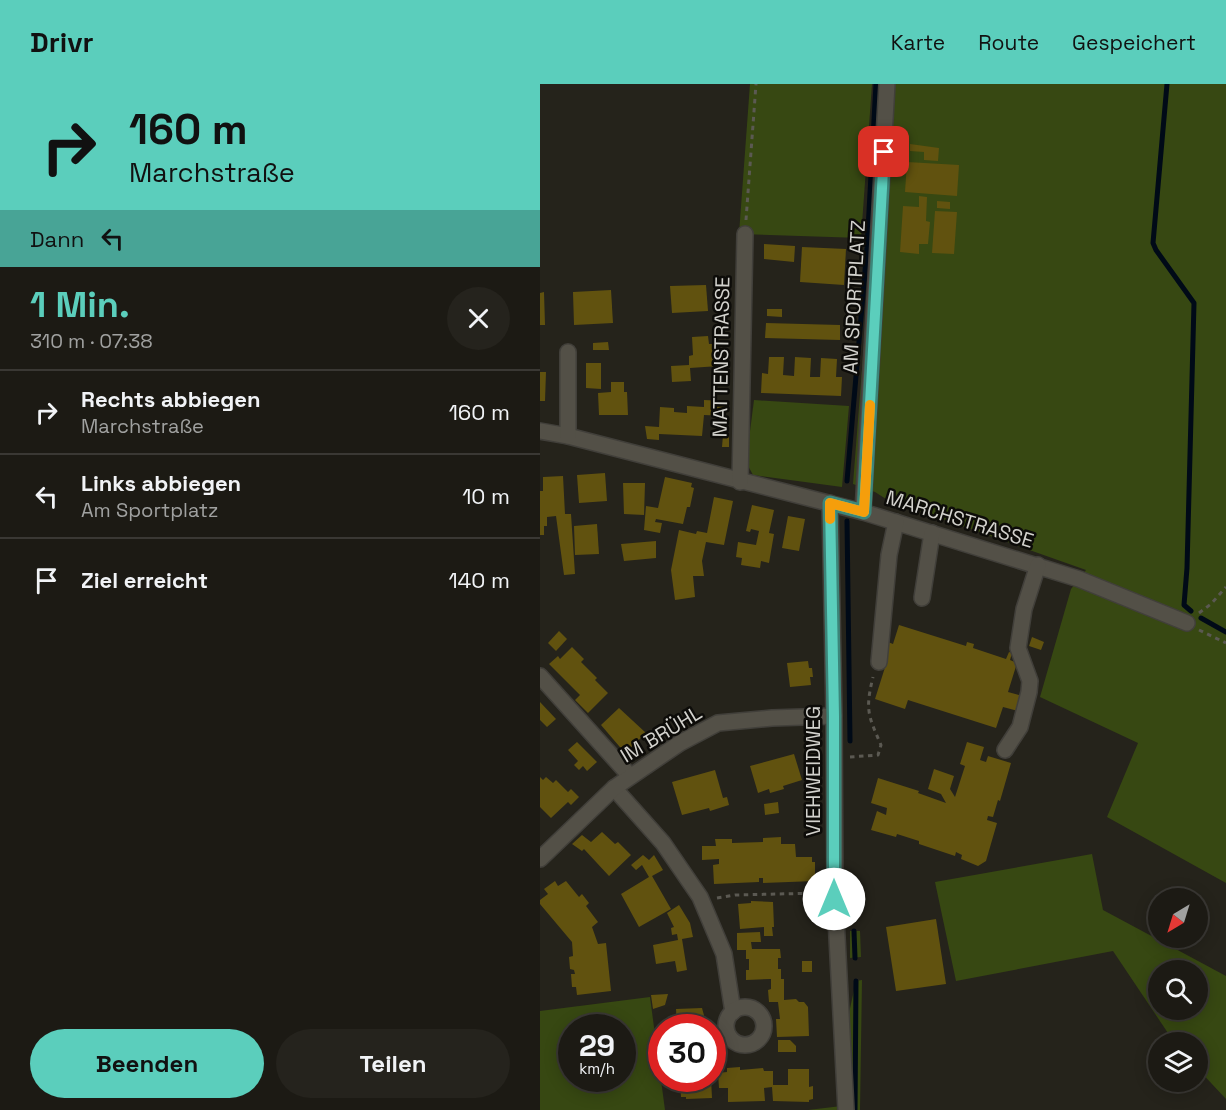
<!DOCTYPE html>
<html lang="de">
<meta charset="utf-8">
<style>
body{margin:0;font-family:"Space Grotesk",sans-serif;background:#25231d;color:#f1f3f6;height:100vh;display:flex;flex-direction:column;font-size:22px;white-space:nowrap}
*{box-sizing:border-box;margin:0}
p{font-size:20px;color:#a0a1a0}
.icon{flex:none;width:33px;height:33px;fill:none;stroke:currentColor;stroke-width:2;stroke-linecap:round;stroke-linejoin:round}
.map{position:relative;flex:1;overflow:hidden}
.panel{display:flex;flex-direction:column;background:#1c1a14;width:540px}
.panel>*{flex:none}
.banner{background:#5bcebc;color:#111;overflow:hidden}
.needle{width:39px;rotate:218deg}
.fabs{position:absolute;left:608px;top:804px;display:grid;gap:12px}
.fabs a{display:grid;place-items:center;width:60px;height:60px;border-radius:50%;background:#1c1a14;box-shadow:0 3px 15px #0003,0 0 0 2px #3a3834;font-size:30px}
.speed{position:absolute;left:18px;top:930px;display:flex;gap:12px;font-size:30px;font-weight:700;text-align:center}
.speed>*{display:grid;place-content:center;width:78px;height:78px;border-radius:50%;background:#1c1a14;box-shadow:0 3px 15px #0003,0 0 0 2px #3a3834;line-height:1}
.speed small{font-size:15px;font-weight:400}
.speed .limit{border:9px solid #d22;background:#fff;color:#111}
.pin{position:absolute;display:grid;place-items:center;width:51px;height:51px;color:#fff;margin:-26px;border-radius:12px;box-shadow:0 3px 9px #0006}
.me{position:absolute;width:66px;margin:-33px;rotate:0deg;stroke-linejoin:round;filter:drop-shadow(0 0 4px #0008)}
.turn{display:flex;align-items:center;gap:21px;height:126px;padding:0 30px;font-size:27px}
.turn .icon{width:78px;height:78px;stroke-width:2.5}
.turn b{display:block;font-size:42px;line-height:51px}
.then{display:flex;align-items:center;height:57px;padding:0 30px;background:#0003;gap:12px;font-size:22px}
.round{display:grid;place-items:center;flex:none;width:63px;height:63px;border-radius:32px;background:#25231d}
.headline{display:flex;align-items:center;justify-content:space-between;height:102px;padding:0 30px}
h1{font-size:36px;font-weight:700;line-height:45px;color:#5bcebc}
.primary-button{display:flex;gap:12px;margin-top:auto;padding:12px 30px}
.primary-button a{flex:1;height:69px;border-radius:36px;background:#5bcebc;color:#111;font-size:24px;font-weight:700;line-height:69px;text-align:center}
.primary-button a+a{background:#25231d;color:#f1f3f6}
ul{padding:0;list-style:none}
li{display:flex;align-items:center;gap:18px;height:84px;padding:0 30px;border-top:2px solid #3a3834}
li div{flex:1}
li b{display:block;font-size:22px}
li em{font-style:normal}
header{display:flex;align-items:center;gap:36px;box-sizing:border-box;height:84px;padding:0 30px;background:#5bcebc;color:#111}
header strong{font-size:28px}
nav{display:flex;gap:33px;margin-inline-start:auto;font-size:21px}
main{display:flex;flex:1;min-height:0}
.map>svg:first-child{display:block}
</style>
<header>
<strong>Drivr</strong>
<nav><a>Karte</a><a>Route</a><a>Gespeichert</a></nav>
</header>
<main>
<section class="panel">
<div class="banner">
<div class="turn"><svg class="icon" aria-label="right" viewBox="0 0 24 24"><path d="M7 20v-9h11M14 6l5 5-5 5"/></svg><div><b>160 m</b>Marchstraße</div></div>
<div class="then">Dann<svg class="icon" aria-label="left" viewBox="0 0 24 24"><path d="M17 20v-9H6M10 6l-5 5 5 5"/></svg></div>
</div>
<div class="headline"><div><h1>1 Min.</h1><p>310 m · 07:38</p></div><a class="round"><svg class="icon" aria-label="close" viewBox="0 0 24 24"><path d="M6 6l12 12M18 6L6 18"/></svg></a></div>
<ul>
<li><svg class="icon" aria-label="right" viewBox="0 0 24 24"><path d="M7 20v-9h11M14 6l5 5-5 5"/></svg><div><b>Rechts abbiegen</b><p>Marchstraße</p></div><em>160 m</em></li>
<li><svg class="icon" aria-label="left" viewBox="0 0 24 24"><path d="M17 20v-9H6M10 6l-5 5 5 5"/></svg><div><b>Links abbiegen</b><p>Am Sportplatz</p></div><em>10 m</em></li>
<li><svg class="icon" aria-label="arrive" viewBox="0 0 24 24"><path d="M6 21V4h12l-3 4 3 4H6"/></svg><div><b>Ziel erreicht</b></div><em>140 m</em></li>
</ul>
<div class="primary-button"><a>Beenden</a><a>Teilen</a></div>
</section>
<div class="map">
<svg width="686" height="1026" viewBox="0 0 686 1026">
<rect width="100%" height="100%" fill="#25231b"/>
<g fill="#374812" fill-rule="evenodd">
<path d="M210,0H332L321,154L199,150Z"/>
<path d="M341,0H686V799L567,733L598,659L500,613L531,505L546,486L346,415L335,408L313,400L334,130Z"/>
<path d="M214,316L309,322L302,403L213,391L206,378Z"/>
<path d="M552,770L563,826L686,892V1015L657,984V958H634L573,867L416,897L395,798ZM618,886H657V926H618Z"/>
<path d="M310,847H320L321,873L310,874Z"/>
<path d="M322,896L320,1026H268L310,1021L309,929L316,897Z"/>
<path d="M110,913L125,1026H0V927ZM32,944H82V994H32Z"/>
</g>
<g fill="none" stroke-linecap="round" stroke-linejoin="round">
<g stroke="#000a17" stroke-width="5">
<path d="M627,0L613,159L616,166L654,219L647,484L644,521L651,527"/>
<path d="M307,397L327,164L336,0"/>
<path d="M307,437L310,657"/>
<path d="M661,534L686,548"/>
<path d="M314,847L315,874"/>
<path d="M315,1026L316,897"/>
</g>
</g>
<g fill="#61520f">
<path d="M370,60L399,64L398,77L384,76V68L370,67Z"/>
<path d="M367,78L419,81L417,112L365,108Z"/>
<path d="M379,112L387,113L386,137L390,138L388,160H379V170L360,168L363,122L379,123Z"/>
<path d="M397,117L410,118V125L397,124Z"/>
<path d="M395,127L417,128L414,170L392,169Z"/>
<path d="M224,160L255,162L254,178L224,175Z"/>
<path d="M262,163L306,165L304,201L260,198Z"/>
<path d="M166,201L168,227L132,229L130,202Z"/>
<path d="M71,206L73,239L34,241L33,208Z"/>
<path d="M4,208L5,241H0V209Z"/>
<path d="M227,225H242V233L227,232Z"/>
<path d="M226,239L300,241V256L225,254Z"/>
<path d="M168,252L169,260H178L179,282L150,284L151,297L132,298L131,282L149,281V272L153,271L152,253Z"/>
<path d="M68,258L69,266H53V259Z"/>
<path d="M229,273H244L243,291L254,292L255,273L271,274L270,293H280L281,274L297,275L296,293H302L301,312L221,309L222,289L228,290Z"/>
<path d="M46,279H61V305L46,304Z"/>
<path d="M0,288H6L5,317H0Z"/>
<path d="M71,298H84V308H87L88,331H59L58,309L71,308Z"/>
<path d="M164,316L186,317L185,332L164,331L162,352L119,350V356L107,355L105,342L119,343L120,323L134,324V328L147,329V322L164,323Z"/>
<path d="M183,351H189V363H182Z"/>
<path d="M65,389L67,417L39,419L37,391Z"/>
<path d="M23,392L25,430H31L35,490L24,491L16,432L7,433V442H4V451H0V407H3V393Z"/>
<path d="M125,393L152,399L151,403L154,404L150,423H147L143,440L116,435L115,438L122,439L120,449L104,446L106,422L118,424Z"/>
<path d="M83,399H105L104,431L84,430Z"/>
<path d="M174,413L193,417L184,461L166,458L162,477L164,492H153L155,513L135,516L131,486L139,446L156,450L157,447L167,449Z"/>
<path d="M212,421L234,426L229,449L234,450L229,479L221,477L220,484L201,481L202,474L196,473L198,458L216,461L219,447L211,445L210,448L206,447Z"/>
<path d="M248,432L265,435L259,467L242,464Z"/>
<path d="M57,440L59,470L35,471L34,442Z"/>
<path d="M116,457V474L84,477L81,460Z"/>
<path d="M359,541L426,562L427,558L434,560L433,564L466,575L469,568L472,569L470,576L477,579L468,608L483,612L478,627L463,623L456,644L368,616L365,625L335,615L347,577L342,576L348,558L353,560Z"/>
<path d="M19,547L27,555L16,567L8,559Z"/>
<path d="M492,553L504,558L501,566L489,562Z"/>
<path d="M32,563L44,575L41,578L57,594L55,596L68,609L48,629L35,616L40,611L9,580L18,572L20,575Z"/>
<path d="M268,577L269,584H272L273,593H270L271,601L250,603L247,579Z"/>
<path d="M0,618L16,635L7,643L0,636Z"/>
<path d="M79,624L106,649L85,669L61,641Z"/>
<path d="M37,658L57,678L47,687L43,682L39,686L34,681L38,677L28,666Z"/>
<path d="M427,658L444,663L440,676L446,678L448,672L471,679L460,717L458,716L453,733L448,732L447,736L457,739L446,777L438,782L421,775L422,771L416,768L415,772L379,760V757L357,750L356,753L331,746L337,727L346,731L347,724L331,719L338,694L379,707L378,709L406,719L401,710L388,705L394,685L414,692L410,705L415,713L425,682L420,680Z"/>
<path d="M254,670L262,696L243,702L244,705L230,709L229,705L218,709L210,682Z"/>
<path d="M175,686L183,714L187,713L189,721L170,727L169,724L142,731L132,698Z"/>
<path d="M0,693L3,696L6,693L13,699L16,696L28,708L31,705L39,713L31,721L28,718L11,734L0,723Z"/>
<path d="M238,718L239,729L225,731L224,720Z"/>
<path d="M62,748L75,760L78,758L91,771L69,792L44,765L42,767L32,760L42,751L51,758Z"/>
<path d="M241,753V760H255L256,773H272V778H275V797L223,799V794H219V798L174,800L173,781L179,780V775L162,776V762H176L175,755H192V759L223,758V754Z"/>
<path d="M103,771L109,776L114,771L123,786L112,792L131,825L99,843L81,810L109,793L102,781L96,786L91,781Z"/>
<path d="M15,797L18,802L26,797L39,813L42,810L49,819L46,822L58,838L52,843L58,860L66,859L71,907L37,911L36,903H32L31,890H35L34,886L30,885L29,873L33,872L32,858L0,820V816L8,810L4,805Z"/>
<path d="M211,817L233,818L234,843H232L233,852H224V843L200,845L198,820L211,819Z"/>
<path d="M139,821L150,839L153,853L142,855L147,886L137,888L135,877L116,880L113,861L138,856L137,850L132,851L131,844L134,843L127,829Z"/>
<path d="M396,835L406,900L356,907L346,843Z"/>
<path d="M220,848L221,858H211L212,865H240L241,874H238V885H241V895H244V916L256,915L259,918H264L268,923L269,952L237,953L236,935H240L238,918H229L228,906L231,905V895L206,896V886H209V875H206V866H197V849Z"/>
<rect x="262" y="877" width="10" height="11"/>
<path d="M128,910L125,921L113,925L111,911Z"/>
<path d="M162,924L165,935L162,938L163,944H137L136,925Z"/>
<path d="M238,956H250L256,962V968H238Z"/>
<path d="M200,983V986L223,984L224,987H233V1001H248V985H269V1003L273,1002V1015L269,1016V1018L233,1017L232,1003L224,1004L225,1017L188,1018V1004H179L178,989L187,988V984Z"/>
<path d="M140,994H171L172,1014L146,1015V1013H141Z"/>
</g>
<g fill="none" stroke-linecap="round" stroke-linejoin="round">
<defs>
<g id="minor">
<path d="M0,347L28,352L323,428L539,495L647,539"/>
<path d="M28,352V268"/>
<path d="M200,398L205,150"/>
<path d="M290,419L294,632L295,815L306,1026"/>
<path d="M323,428L347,0"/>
<path d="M382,514L392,449"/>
<path d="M339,578L349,471L356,438"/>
<path d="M0,592L90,692"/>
<path d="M465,666L480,643L489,608L490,597L478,564L484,525L498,481"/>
<path d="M74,704L123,759L160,813L184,870L193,928"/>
<path d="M0,775L74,704L140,659L178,639L232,634L294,632"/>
<circle cx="205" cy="942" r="19"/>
</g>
</defs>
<use href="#minor" stroke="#413f3a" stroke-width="18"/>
<g stroke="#5b5952" stroke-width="3" stroke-dasharray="4.5 4.5" stroke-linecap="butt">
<path d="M206,136L216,0"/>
<path d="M659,529L671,520L686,503"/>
<path d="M659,546L686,559"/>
<path d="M310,673L338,671L341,661C328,631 325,626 333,593"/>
<path d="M177,814L195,811L281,809"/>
</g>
<use href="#minor" stroke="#535047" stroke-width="15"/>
</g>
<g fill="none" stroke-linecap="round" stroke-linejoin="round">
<defs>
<path id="route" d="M294,815V632L290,419L324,428L344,68"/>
</defs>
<use href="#route" stroke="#3b867a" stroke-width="15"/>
<use href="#route" stroke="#5bcebc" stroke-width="10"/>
<path stroke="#f59e0b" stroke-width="10" d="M290,435V419L324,428L330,321"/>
</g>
<g text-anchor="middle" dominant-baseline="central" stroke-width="5" stroke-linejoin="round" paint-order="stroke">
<g font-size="20" fill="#d3d2cd" stroke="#0d0c09">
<text transform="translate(314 213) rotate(-87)">AM SPORTPLATZ</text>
<text transform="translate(181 273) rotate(-89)">MATTENSTRASSE</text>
<text transform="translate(420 435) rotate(17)">MARCHSTRASSE</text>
<text transform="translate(121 650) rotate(-31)">IM BRÜHL</text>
<text transform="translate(273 687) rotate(-90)">VIEHWEIDWEG</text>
</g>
</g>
</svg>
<div class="fabs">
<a><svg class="needle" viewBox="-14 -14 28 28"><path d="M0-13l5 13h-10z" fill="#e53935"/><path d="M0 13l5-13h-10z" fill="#a0a1a0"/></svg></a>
<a><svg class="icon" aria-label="search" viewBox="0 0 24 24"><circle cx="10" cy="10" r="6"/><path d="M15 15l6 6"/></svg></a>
<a><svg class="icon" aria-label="layers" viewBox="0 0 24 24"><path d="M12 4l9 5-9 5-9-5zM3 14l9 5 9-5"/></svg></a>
</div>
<div class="speed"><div>29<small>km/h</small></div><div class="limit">30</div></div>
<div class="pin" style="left:344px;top:68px;background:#d93025"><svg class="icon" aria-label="arrive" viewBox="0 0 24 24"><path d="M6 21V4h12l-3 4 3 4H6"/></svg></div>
<svg class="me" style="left:294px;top:815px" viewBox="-20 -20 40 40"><circle r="19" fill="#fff"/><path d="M0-13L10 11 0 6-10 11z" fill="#5bcebc"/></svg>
</div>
</main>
